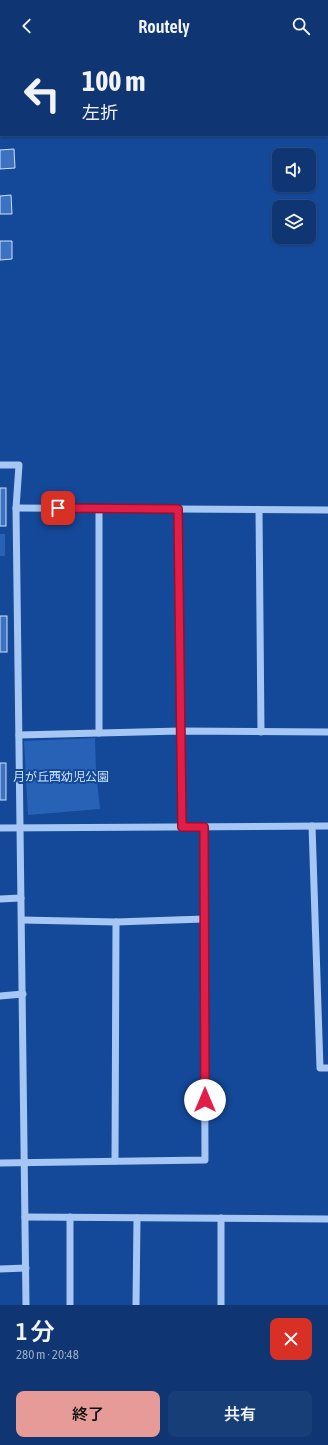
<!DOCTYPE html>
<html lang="ja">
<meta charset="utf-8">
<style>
body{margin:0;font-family:"Asap Condensed","Noto Sans JP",sans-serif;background:#183e77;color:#f1f3f6;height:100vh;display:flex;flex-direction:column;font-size:15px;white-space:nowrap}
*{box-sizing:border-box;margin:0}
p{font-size:13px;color:#9babc4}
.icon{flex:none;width:22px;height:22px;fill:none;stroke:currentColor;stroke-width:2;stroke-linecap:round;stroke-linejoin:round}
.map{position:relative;height:1253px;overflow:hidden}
.details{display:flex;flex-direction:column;background:#0f3672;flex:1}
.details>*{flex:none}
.banner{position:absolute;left:0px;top:0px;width:328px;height:84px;box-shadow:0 1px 3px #0004,0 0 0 1px #2f5084;background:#0f3672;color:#f1f3f6;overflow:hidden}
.buttons{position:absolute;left:272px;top:96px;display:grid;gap:8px}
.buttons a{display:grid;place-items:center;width:44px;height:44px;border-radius:8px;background:#0f3672;box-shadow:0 1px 3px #0004,0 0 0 1px #2f5084;font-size:20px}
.pin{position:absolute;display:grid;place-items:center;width:34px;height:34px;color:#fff;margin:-17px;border-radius:8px;box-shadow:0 2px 6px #0006}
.me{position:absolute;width:44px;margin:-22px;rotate:0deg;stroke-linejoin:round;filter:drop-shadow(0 0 3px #0008)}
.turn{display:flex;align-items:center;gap:14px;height:84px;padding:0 16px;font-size:18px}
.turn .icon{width:52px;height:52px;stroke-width:2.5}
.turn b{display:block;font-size:28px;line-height:34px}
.round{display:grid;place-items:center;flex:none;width:42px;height:42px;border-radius:8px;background:#183e77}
.head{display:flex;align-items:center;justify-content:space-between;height:68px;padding:0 16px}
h1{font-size:24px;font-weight:600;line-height:30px}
.button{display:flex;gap:8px;margin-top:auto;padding:8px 16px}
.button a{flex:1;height:46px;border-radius:8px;background:#e69b98;color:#111;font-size:16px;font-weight:600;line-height:46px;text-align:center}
.button a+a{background:#183e77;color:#f1f3f6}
header{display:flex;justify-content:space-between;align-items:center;height:52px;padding:0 16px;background:#0f3672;font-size:18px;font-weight:600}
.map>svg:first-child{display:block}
</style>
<header><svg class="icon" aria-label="back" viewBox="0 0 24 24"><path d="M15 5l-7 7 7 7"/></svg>Routely<svg class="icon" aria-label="search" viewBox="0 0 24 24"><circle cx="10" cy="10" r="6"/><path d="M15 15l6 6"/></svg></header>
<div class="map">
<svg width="328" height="1253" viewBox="0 0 328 1253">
<rect width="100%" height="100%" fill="#144898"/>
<g fill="#2762b6">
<rect x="0" y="482" width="5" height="22"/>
<path d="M95,686L96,719L100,757L28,763L24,689Z"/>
</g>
<g fill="#3d72c0" stroke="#cde1fd">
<path d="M14,97L15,116L0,117V98Z"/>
<path d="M11,143L12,162H0V144Z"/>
<path d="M0,189H12V207L0,208Z"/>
<rect x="0" y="436" width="6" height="38"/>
<rect x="0" y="564" width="7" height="36"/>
<rect x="0" y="711" width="6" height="37"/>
</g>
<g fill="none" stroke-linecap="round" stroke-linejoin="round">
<g stroke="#a6c6f3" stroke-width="7">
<path d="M0,413H19L16,456L26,1253"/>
<path d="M16,456L328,458"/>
<path d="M178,457L182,775"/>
<path d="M259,458L261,680"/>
<path d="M99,681V457"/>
<path d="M19,683L180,679L328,680"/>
<path d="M312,774L320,1016H328"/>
<path d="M0,776L328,774"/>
<path d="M0,847L21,846"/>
<path d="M22,868L116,870L115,1109"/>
<path d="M116,870L204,867"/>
<path d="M0,944L23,942"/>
<path d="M0,1111L205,1108L204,775"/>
<path d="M25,1165L328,1167"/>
<path d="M221,1166V1253"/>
<path d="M0,1217L26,1216"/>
<path d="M70,1253V1165"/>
<path d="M136,1253L137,1166"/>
</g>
</g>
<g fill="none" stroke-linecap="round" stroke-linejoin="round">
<defs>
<path id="route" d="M58,456L178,457L182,775H204L205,1048"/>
</defs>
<use href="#route" stroke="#92132f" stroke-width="10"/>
<use href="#route" stroke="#e11d48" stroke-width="7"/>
</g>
<g text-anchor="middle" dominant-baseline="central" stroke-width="4" stroke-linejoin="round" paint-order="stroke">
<g font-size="12" fill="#cde1fd" stroke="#144898">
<text x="61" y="725">月が丘西幼児公園</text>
</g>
</g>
</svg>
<div class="buttons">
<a><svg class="icon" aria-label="sound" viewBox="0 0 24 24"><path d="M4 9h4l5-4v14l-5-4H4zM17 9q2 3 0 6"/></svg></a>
<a><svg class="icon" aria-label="layers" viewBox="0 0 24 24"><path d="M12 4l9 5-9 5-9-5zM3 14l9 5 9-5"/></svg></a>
</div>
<div class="pin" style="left:58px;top:456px;background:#d93025"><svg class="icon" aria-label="arrive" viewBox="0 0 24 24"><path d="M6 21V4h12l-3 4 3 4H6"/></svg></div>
<svg class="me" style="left:205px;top:1048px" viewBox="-20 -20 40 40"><circle r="19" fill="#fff"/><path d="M0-13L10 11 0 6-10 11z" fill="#e11d48"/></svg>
<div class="banner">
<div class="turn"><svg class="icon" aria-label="left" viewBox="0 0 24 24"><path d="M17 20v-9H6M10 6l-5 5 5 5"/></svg><div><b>100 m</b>左折</div></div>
</div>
</div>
<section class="details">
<div class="head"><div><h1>1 分</h1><p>280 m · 20:48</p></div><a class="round" style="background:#d93025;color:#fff"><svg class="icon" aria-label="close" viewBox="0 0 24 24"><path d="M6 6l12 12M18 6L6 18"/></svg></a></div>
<div class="button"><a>終了</a><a>共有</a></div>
</section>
